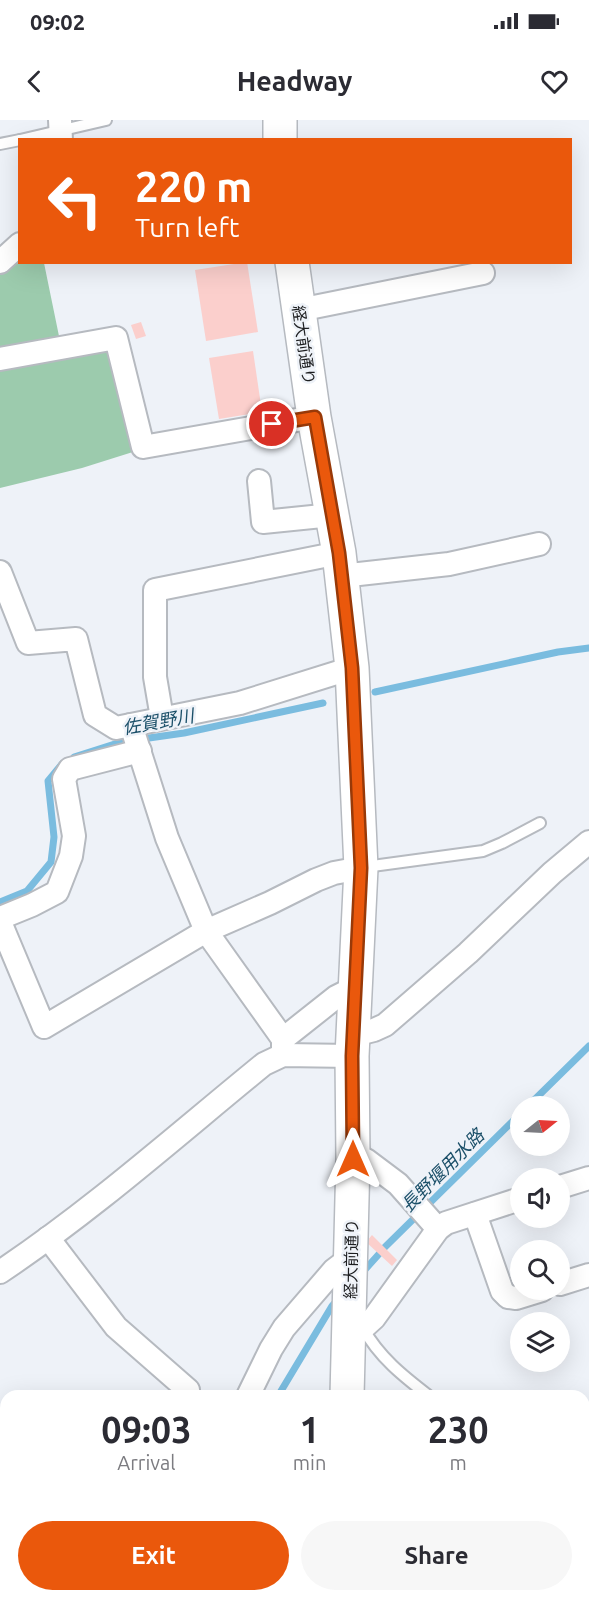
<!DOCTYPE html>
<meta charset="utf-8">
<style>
body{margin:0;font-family:Ubuntu,"Noto Sans JP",sans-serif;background:#f7f7f7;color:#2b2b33;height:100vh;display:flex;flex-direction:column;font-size:22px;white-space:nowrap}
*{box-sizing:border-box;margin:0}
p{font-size:20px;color:#7c7c81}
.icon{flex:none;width:33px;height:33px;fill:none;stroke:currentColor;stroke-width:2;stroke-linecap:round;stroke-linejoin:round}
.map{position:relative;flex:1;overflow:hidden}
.drawer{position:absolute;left:0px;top:1270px;width:590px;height:212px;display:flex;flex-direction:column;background:#fff;border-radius:18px 18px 0 0;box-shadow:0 6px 24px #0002}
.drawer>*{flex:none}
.top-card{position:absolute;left:18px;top:18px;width:554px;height:126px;border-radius:0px;box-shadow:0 6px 24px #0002;background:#ea580c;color:#fff;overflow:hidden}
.needle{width:39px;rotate:72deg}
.buttons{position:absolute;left:510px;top:976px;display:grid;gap:12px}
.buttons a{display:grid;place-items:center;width:60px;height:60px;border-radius:50%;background:#fff;box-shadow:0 6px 24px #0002;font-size:30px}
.pin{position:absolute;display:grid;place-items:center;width:51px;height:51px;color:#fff;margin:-26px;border:3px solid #fff;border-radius:50%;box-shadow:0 2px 6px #0007}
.me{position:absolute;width:66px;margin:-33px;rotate:0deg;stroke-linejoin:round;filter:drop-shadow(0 0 4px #0008)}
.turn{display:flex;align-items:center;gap:21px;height:126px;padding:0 18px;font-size:27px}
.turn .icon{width:78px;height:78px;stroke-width:2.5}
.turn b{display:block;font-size:42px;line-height:51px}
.eta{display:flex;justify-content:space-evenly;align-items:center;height:102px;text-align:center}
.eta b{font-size:36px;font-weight:700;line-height:42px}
.action{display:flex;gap:12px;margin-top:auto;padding:12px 18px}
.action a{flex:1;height:69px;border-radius:36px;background:#ea580c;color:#fff;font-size:24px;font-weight:700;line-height:69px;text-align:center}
.action a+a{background:#f7f7f7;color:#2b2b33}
.status{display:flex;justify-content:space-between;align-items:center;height:42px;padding:0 30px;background:#fff;direction:ltr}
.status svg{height:16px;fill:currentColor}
header{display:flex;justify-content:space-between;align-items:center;height:78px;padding:0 18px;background:#fff;font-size:27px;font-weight:700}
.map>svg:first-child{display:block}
</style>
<div class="status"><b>09:02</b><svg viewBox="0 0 49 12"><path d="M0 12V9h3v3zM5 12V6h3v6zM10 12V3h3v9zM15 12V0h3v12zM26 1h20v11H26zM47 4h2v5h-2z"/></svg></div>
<header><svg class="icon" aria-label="back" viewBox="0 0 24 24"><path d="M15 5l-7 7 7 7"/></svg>Headway<svg class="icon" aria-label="heart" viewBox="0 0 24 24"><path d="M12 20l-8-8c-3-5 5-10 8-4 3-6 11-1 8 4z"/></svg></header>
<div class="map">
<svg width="589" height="1481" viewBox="0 0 589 1481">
<rect width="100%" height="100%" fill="#eef2f8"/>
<g fill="#9ccbad">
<path d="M19,134L20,142L44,143L60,221L0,233V152Z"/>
<path d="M110,229L136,331L82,348L0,368V248Z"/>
</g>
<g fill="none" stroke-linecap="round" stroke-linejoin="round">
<g stroke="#7abcdf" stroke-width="7">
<path d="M375,572L558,532L589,528"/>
<path d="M74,637L121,622L184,613L323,583"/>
<path d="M0,782L27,771L51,742L54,717L48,661L62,644"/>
<path d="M527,987L589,926"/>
<path d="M385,1127L520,994"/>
<path d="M361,1154L379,1134"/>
<path d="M278,1276L332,1186L339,1178"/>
<path d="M184,1481L186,1476"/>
</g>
</g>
<g fill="#fbcfcc">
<path d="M247,142L258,212L206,221L195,150Z"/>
<path d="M141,202L146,216L136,219L131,205Z"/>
<path d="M253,231L262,292L219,299L209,238Z"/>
<path d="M372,1115L397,1140L392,1146L366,1122Z"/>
</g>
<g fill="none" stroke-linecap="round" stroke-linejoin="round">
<defs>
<g id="service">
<path d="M20,20L106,0"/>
<path d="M0,24L20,20"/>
<path d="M365,747L483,731L502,723L540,703"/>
<path d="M363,1208C379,1237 403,1256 429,1276"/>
</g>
<g id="minor">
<path d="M60,0L61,20"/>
<path d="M0,142L20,124"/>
<path d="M299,190L483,153"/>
<path d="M0,239L116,218L143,327L314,297"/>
<path d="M259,361L263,402L332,395"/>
<path d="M0,452L28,523L76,519L95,595L116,608L240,583L352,548"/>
<path d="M341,456L449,444L539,424"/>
<path d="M162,598L155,557V470L339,433"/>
<path d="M131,605L167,718L206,811L283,919"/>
<path d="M0,798L32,785L57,772L71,736L74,716L64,659L70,649L140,631"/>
<path d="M0,802L44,907L206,811L270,783L316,760L334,753L361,748"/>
<path d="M354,915L374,910L385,905L468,833L552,753L589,722"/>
<path d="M283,934V919L336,877L356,867"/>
<path d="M353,1039L366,1040L398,1064L438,1109"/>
<path d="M560,1067L589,1058"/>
<path d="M475,1094L502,1171L508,1177L516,1178L542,1170"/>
<path d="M48,1118L116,1207L188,1270"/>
<path d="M0,1152C93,1090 178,1014 264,944L283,935L352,936"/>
<path d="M560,1164L589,1155"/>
<path d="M349,1215L363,1208L374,1198L438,1109L446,1103L520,1079"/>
<path d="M248,1276L271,1229L284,1208L334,1150L351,1137"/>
<path d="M152,1481L154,1476"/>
</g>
<g id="primary">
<path d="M280,0V20"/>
<path d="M292,142L314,297L339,433L352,548L361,748L352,936L353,1039L347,1276"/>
<path d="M341,1481V1476"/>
</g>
</defs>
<use href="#service" stroke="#b6bac0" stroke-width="14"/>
<use href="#minor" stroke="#b6bac0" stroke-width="26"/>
<use href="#primary" stroke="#b6bac0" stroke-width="36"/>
<use href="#service" stroke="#fff" stroke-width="10"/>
<use href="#minor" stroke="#fff" stroke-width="22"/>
<use href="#primary" stroke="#fff" stroke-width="33"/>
</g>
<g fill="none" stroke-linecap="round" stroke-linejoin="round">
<defs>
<path id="route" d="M272,304L315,297L339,433L352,548L361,748L352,936L353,1039"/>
</defs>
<use href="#route" stroke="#983908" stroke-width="15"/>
<use href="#route" stroke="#ea580c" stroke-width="10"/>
</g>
<g text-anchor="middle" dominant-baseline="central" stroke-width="5" stroke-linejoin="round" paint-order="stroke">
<g font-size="16" fill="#1d1e20" stroke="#eef2f8">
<text transform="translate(304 225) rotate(82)">経大前通り</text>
<text transform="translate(351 1139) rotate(-89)">経大前通り</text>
</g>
<g font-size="18" font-style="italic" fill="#1c5069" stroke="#eef2f8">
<text transform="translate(158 601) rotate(-10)">佐賀野川</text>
<text transform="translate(442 1050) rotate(-45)">長野堰用水路</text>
</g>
</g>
</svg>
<div class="buttons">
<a><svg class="needle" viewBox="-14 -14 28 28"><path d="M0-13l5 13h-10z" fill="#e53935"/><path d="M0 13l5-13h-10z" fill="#7c7c81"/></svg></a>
<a><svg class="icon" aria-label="sound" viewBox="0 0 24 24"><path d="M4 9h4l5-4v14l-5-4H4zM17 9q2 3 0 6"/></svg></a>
<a><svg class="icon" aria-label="search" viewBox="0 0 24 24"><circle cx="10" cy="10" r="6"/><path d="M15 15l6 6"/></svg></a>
<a><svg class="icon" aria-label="layers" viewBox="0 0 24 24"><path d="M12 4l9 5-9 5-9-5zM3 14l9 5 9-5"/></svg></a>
</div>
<div class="pin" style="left:272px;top:304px;background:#d93025"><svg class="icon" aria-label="arrive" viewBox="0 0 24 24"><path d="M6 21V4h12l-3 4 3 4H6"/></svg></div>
<svg class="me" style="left:353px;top:1039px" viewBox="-20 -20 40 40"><path d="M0-17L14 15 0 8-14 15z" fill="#ea580c" stroke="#fff" stroke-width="4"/></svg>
<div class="top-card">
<div class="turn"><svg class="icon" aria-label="left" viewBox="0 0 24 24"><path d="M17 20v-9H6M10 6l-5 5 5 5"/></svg><div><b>220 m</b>Turn left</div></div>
</div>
<section class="drawer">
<div class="eta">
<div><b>09:03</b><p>Arrival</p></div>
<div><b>1</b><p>min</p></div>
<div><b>230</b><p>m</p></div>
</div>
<div class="action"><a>Exit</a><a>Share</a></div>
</section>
</div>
